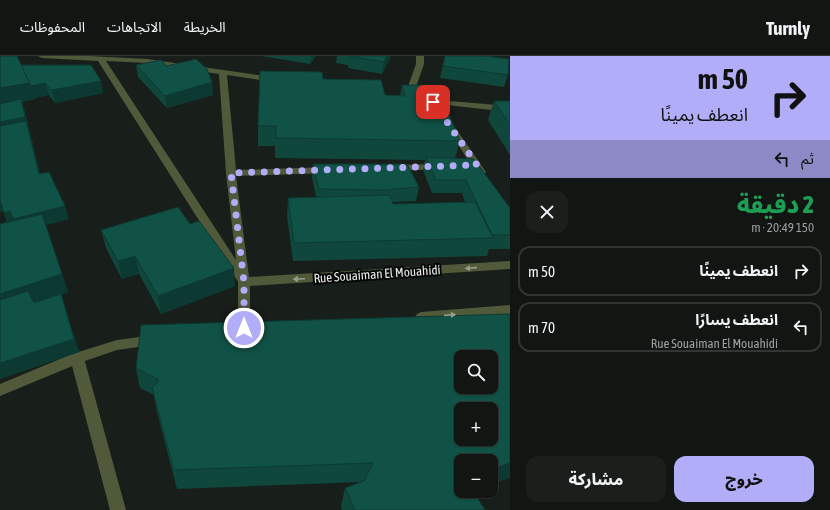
<!DOCTYPE html>
<html lang="ar">
<meta charset="utf-8">
<style>
body{margin:0;font-family:"Asap Condensed","Noto Sans Arabic",sans-serif;background:#1b1f1c;color:#f1f3f6;direction:rtl;height:100vh;display:flex;flex-direction:column;font-size:15px;white-space:nowrap}
*{box-sizing:border-box;margin:0}
p{font-size:13px;color:#9c9fa0}
.icon{flex:none;width:22px;height:22px;fill:none;stroke:currentColor;stroke-width:2;stroke-linecap:round;stroke-linejoin:round}
.map{position:relative;flex:1;overflow:hidden;direction:ltr}
.side{display:flex;flex-direction:column;background:#121613;width:320px}
.side>*{flex:none}
.top-card{background:#b2adf9;color:#111;overflow:hidden}
.fabs{position:absolute;left:454px;top:294px;display:grid;gap:8px}
.fabs a{display:grid;place-items:center;width:44px;height:44px;border-radius:8px;background:#121613;box-shadow:0 1px 3px #0004,0 0 0 1px #313533;font-size:20px}
.pin{position:absolute;display:grid;place-items:center;width:34px;height:34px;color:#fff;margin:-17px;border-radius:8px;box-shadow:0 2px 6px #0006}
.me{position:absolute;width:44px;margin:-22px;rotate:0deg;stroke-linejoin:round;filter:drop-shadow(0 0 3px #0008)}
.turn{display:flex;align-items:center;gap:14px;height:84px;padding:0 16px;font-size:18px}
.turn .icon{width:52px;height:52px;stroke-width:2.5}
.turn b{display:block;font-size:28px;line-height:34px}
.then{display:flex;align-items:center;height:38px;padding:0 16px;background:#0003;gap:8px;font-size:15px}
.round{display:grid;place-items:center;flex:none;width:42px;height:42px;border-radius:12px;background:#1b1f1c}
.overview{display:flex;align-items:center;justify-content:space-between;height:68px;padding:0 16px}
h1{font-size:24px;font-weight:800;line-height:30px;color:#1e9e55}
.button{display:flex;gap:8px;margin-top:auto;padding:8px 16px}
.button a{flex:1;height:46px;border-radius:12px;background:#b2adf9;color:#111;font-size:16px;font-weight:800;line-height:46px;text-align:center}
.button a+a{background:#1b1f1c;color:#f1f3f6}
ul{padding:0;list-style:none}
li{display:flex;align-items:center;gap:12px;height:50px;margin:0 8px 6px;padding:0 8px;border:2px solid #313533;border-radius:12px}
li div{flex:1}
li b{display:block;font-size:15px}
li em{font-style:normal}
header{display:flex;align-items:center;gap:24px;box-sizing:border-box;height:56px;padding:0 20px;background:#121613;border-bottom:1px solid #313533}
header strong{font-size:19px}
nav{display:flex;gap:22px;margin-inline-start:auto;font-size:14px}
main{display:flex;flex:1;min-height:0}
.map>svg:first-child{display:block}
</style>
<header>
<strong>Turnly</strong>
<nav><a>الخريطة</a><a>الاتجاهات</a><a>المحفوظات</a></nav>
</header>
<main>
<section class="side">
<div class="top-card">
<div class="turn"><svg class="icon" aria-label="right" viewBox="0 0 24 24"><path d="M7 20v-9h11M14 6l5 5-5 5"/></svg><div><b>50 m</b>انعطف يمينًا</div></div>
<div class="then">ثم<svg class="icon" aria-label="left" viewBox="0 0 24 24"><path d="M17 20v-9H6M10 6l-5 5 5 5"/></svg></div>
</div>
<div class="overview"><div><h1>2 دقيقة</h1><p>150 m · 20:49</p></div><a class="round"><svg class="icon" aria-label="close" viewBox="0 0 24 24"><path d="M6 6l12 12M18 6L6 18"/></svg></a></div>
<ul>
<li><svg class="icon" aria-label="right" viewBox="0 0 24 24"><path d="M7 20v-9h11M14 6l5 5-5 5"/></svg><div><b>انعطف يمينًا</b></div><em>50 m</em></li>
<li><svg class="icon" aria-label="left" viewBox="0 0 24 24"><path d="M17 20v-9H6M10 6l-5 5 5 5"/></svg><div><b>انعطف يسارًا</b><p>Rue Souaiman El Mouahidi</p></div><em>70 m</em></li>
</ul>
<div class="button"><a>خروج</a><a>مشاركة</a></div>
</section>
<div class="map">
<svg width="510" height="454" viewBox="0 0 510 454">
<rect width="100%" height="100%" fill="#181e19"/>
<g fill="none" stroke-linecap="round" stroke-linejoin="round">
<path fill="#505a3b" fill-rule="evenodd" d="M77,297L82,298L84,302L126,454H110L70,302L72,298Z"/>
<g fill="#505a3b" fill-rule="evenodd">
<path d="M38,0H89L147,3L278,22V26H275L227,19L236,114L328,111L333,114L328,117L236,120L249,221L510,205V213L250,230V273L249,276L244,278L239,276L238,273V226L98,5L42,2ZM106,5L147,7L219,18L226,117L236,204Z"/>
<path d="M416,0H424V8L412,42L408,44L404,42L416,8Z"/>
<path d="M425,43L510,50V56L428,47L424,45Z"/>
<path d="M451,69L454,70L486,116L484,118L481,119L476,116L447,72Z"/>
<path d="M440,108L443,109L445,111L443,113L392,115L387,112L392,109Z"/>
<path d="M510,249V259L421,266L417,264L415,261L417,258L421,256Z"/>
<path d="M154,279L159,280L161,284L159,288L117,294L82,306L0,340V328L72,298L117,284Z"/>
</g>
</g>
<g fill="#0f473c">
<path d="M261,0H316L310,8Z"/>
<path d="M337,0H390V2L382,18L348,12V9L336,7Z"/>
<path d="M445,0H492L508,19L504,31L440,22Z"/>
<path d="M21,9L101,25L103,37L55,47L49,39L34,42L35,43L22,46L26,60L40,118L69,163L46,169L68,236L61,239L79,296L0,323V168L7,166L3,155Z"/>
<path d="M136,9L167,10L212,26L213,39L167,52L138,21Z"/>
<path d="M323,23L385,39L400,40L402,29L460,85L455,102L510,152V193H489L487,200L293,205L287,160L288,142L316,141L312,122L313,108L419,131L416,145L392,146L393,148L465,146L462,137H432L423,114L425,104L275,102V90H258V70Z"/>
<path d="M494,45H510V99L488,64Z"/>
<path d="M101,174L235,230L161,258L139,218L122,223L106,192Z"/>
<path d="M510,258V422L491,428V405L461,435L485,454H342L341,450L345,432L362,426L177,433L156,352L154,339L140,332L136,312Z"/>
</g>
<g fill="#0c3931">
<path d="M311,0H316L310,8Z"/>
<path d="M387,0H390V2L382,18L384,6Z"/>
<path d="M101,25L103,37L55,47L52,34Z"/>
<path d="M212,26L213,39L167,52L165,40Z"/>
<path d="M30,27H45L49,39L34,42L35,43L22,46L26,60L43,132L0,92V32Z"/>
<path d="M0,144L4,155L0,156Z"/>
<path d="M65,150L69,163L18,176L9,170L4,157L10,155Z"/>
<path d="M135,200L139,218L122,223L118,205Z"/>
<path d="M234,212L235,230L161,258L158,240Z"/>
<path d="M62,218L68,236L61,239L79,296L0,323V238Z"/>
<path d="M510,407V422L491,428V414Z"/>
</g>
<g fill="#115246" stroke="#0c3931" fill-rule="evenodd">
<path d="M0,0H17L30,27L0,32Z"/>
<path d="M349,0H387L384,6Z"/>
<path d="M445,0H486L509,3L508,19L443,10Z"/>
<path d="M196,3L207,13L212,26L165,40L136,9L161,4L167,10Z"/>
<path d="M21,9H91L101,25L52,34L45,27L31,30Z"/>
<path d="M260,15L322,16L323,23L381,24L385,39L405,40L402,29H437L460,85L276,82V70H258Z"/>
<path d="M21,43L25,61L0,66V48Z"/>
<path d="M494,45H510V69Z"/>
<path d="M26,65L39,118L49,116L65,150L13,163L10,155L4,157L0,144V70Z"/>
<path d="M426,101L474,103L510,152V179H492L466,124H436Z"/>
<path d="M313,108H407L419,131L385,134L319,133Z"/>
<path d="M390,139L393,148L475,146L493,182L294,187L288,142Z"/>
<path d="M178,151L190,168L199,165L234,212L158,240L135,200L118,205L101,174Z"/>
<path d="M42,158L62,218L0,238V168Z"/>
<path d="M28,235L34,247L61,238L74,283L0,307V244Z"/>
<path d="M510,258V407L491,414V405H461V435H473L485,454H355L345,432L364,425L373,407L174,414L152,332L159,324L136,312L141,269ZM461,301H491V331H461ZM461,353H491V383H461Z"/>
</g>
<defs><path id="oneway-solid" d="M-6-.8H1V-3.2L6.5 0L1 3.2V.8H-6Z"/></defs>
<g fill="#969d8b">
<use href="#oneway-solid" transform="translate(471 212) rotate(176)"/>
<use href="#oneway-solid" transform="translate(299 223) rotate(177)"/>
<use href="#oneway-solid" transform="translate(450 259) rotate(-5)"/>
</g>
<g fill="none" stroke-linecap="round" stroke-linejoin="round">
<path stroke="#b2adf9" stroke-width="7" stroke-dasharray="0 12.6" d="M244,272V226L231,117L477,109L433,46"/>
</g>
<g text-anchor="middle" dominant-baseline="central" stroke-width="4" stroke-linejoin="round" paint-order="stroke">
<g font-size="13" fill="#ecefec" stroke="#050706">
<text transform="translate(377 218) rotate(-4)">Rue Souaiman El Mouahidi</text>
</g>
</g>
</svg>
<div class="fabs">
<a><svg class="icon" aria-label="search" viewBox="0 0 24 24"><circle cx="10" cy="10" r="6"/><path d="M15 15l6 6"/></svg></a>
<a>+</a>
<a>−</a>
</div>
<div class="pin" style="left:433px;top:46px;background:#d93025"><svg class="icon" aria-label="arrive" viewBox="0 0 24 24"><path d="M6 21V4h12l-3 4 3 4H6"/></svg></div>
<svg class="me" style="left:244px;top:272px" viewBox="-20 -20 40 40"><circle r="17" fill="#b2adf9" stroke="#fff" stroke-width="3"/><path d="M0-11L8 9 0 5-8 9z" fill="#fff"/></svg>
</div>
</main>
